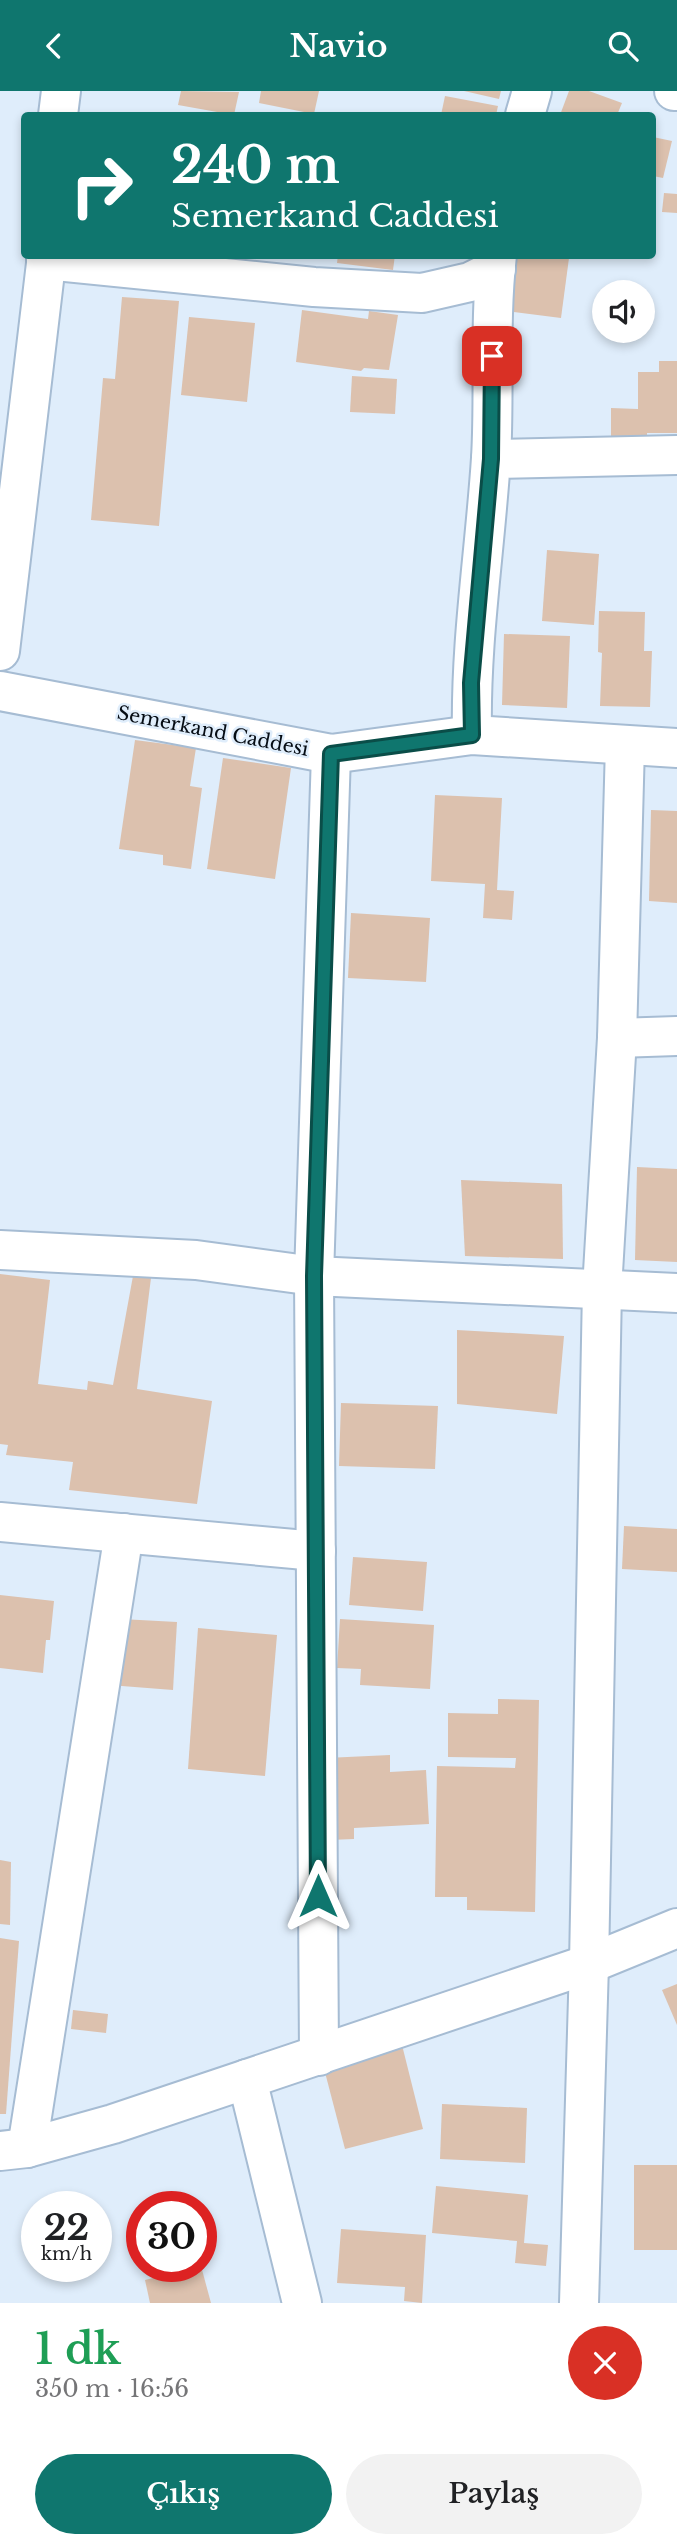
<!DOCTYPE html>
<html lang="tr">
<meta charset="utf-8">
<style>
body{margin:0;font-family:"Libre Baskerville",serif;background:#f2f2f2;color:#202124;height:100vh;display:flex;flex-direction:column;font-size:26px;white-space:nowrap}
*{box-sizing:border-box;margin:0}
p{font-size:23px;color:#757577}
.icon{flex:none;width:38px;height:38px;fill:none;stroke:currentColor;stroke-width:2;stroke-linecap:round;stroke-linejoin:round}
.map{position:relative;height:2212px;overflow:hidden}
.side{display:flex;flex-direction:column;background:#fff;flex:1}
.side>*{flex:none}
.hud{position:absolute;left:21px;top:21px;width:635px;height:147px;border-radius:7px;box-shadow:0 4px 10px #0003;background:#0f766e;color:#fff;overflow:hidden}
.fabs{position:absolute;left:592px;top:189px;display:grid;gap:14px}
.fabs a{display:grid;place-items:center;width:63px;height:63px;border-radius:50%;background:#fff;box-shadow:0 4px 10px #0003;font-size:35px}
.speed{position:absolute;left:21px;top:2100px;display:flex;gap:14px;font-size:35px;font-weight:700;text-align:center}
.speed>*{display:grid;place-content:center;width:91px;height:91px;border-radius:50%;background:#fff;box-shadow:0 4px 10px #0003;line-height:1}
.speed small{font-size:18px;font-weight:400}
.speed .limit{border:10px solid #d22;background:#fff;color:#111}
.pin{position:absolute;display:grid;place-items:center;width:60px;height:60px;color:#fff;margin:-30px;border-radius:14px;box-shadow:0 4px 10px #0006}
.me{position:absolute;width:77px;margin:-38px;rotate:0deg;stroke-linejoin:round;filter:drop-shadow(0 0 5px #0008)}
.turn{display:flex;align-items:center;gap:24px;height:147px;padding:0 35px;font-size:32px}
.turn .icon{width:91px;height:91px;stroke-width:2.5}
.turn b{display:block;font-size:49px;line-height:60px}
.round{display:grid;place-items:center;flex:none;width:74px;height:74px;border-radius:37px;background:#f2f2f2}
.overview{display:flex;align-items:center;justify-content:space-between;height:119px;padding:0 35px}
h1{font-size:42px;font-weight:600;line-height:52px;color:#1e9e55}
.primary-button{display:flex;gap:14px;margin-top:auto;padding:14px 35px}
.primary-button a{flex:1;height:80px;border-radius:42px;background:#0f766e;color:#fff;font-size:28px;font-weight:600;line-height:80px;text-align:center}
.primary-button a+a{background:#f2f2f2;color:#202124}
header{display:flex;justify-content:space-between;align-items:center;height:91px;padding:0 35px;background:#0f766e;color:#fff;font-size:32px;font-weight:600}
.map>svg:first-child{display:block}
</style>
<header><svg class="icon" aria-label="back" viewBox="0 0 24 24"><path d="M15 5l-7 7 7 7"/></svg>Navio<svg class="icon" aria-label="search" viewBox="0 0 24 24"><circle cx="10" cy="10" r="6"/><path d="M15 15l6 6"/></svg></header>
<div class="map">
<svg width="677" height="2212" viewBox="0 0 677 2212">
<rect width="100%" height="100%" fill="#dfedfb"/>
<g fill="#dcc1ae">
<path d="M181,0L239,1L234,24L178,14Z"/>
<path d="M261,0H319L314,23L259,12Z"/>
<path d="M464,0H501L499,8Z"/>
<path d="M569,0H589L622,12L617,24H560Z"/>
<path d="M445,5L498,15L496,24H441Z"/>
<path d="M653,46L672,50L663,87L653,85Z"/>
<path d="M664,102L677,103V122L662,121Z"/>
<path d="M338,164H395L393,179L337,172Z"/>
<path d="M513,164L569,167L561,227L506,220Z"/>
<path d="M122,206L179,210L159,435L91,429L103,287L115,288Z"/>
<path d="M302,219L368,228L369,220L398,224L389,279L364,277L361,280L296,271Z"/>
<path d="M189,226L255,232L247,311L181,304Z"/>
<path d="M659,270H677V342H647V354H611V317L638,318V281H659Z"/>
<path d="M352,285L397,288L395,323L350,321Z"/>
<path d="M547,459L599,463L594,534L542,530Z"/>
<path d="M599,520L645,521L644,560H652L650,616L600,615L602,562L598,561Z"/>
<path d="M504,543L570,545L567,617L502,614Z"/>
<path d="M135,649L196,657L190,695L202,697L191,778L163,774V764L119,758Z"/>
<path d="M223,667L291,677L275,788L207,778Z"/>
<path d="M435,704L502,707L497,799L514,800L512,829L483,827L485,793L431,790Z"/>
<path d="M651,719L677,720V812L649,810Z"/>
<path d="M351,822L430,827L426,891L348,887Z"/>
<path d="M637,1076L677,1078V1171L635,1169Z"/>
<path d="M461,1089L562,1093L563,1168L465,1165Z"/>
<path d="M0,1183L50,1189L38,1293L87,1299L88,1290L113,1294L133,1185L151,1187L137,1298L212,1310L197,1413L69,1399L73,1371L6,1364L8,1354L0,1353Z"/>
<path d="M457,1239L564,1245L557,1323L457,1313Z"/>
<path d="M341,1312L438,1315L435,1378L339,1375Z"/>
<path d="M624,1435L677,1438V1481L622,1478Z"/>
<path d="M353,1466L427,1471L423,1520L349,1514Z"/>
<path d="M0,1504L54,1510L50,1549H46L43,1582L0,1577Z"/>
<path d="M121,1528L177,1531L173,1599L109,1594Z"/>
<path d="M340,1528L434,1534L430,1598L360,1594L361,1578L337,1577Z"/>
<path d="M198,1537L277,1544L265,1685L188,1678Z"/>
<path d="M498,1608L539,1609L535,1821L467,1819V1806H435L437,1675L515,1677L516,1667L448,1666V1622L498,1623Z"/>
<path d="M390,1664V1681L426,1679L429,1733L354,1737V1748L329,1749L326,1667Z"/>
<path d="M0,1769L11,1771L10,1834L0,1833Z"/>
<path d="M0,1847L19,1850L6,2023H0Z"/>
<path d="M677,1893V1934L662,1899Z"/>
<path d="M73,1919L108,1923L106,1942L71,1938Z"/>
<path d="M400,1946L423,2038L345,2058L321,1966Z"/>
<path d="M442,2013L527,2017L525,2072L440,2068Z"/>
<rect x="634" y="2074" width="43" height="85"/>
<path d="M436,2095L528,2104L524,2152L548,2154L546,2175L515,2172L517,2150L432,2142Z"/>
<path d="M341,2138L426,2144L422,2212L404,2210L405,2196L337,2192Z"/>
<path d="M201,2175L211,2212H150L145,2189Z"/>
</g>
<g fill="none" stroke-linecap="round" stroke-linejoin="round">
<defs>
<g id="minor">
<path d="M674,0H677"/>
<path d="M58,24L61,0"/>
<path d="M525,24L532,0"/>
<path d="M46,169L314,196L422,202L470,191L496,178"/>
<path d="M491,368L677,364"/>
<path d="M0,560L47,164"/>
<path d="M0,600L331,663L472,644L677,657"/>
<path d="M472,644C470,551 485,460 491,367C495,300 489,232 497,164"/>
<path d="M617,947L677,945"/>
<path d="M0,1159L196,1169L314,1185L677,1202"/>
<path d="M0,1431L316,1460"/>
<path d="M319,1965L314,1185L331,663"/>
<path d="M247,1988L302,2212"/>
<path d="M27,2057L124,1442"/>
<path d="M0,2060L27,2057L113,2033L589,1873L677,1837"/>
<path d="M579,2212L589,1873L602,1198L617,947L625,654"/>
</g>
</defs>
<use href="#minor" stroke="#a6bcd3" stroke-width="42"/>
<use href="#minor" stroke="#fff" stroke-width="38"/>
</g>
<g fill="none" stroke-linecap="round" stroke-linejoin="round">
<defs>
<path id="route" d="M318,1805L314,1185L331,663L472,644L471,592L491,368L492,265"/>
</defs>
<use href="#route" stroke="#0a4d48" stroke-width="18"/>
<use href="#route" stroke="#0f766e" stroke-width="12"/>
</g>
<g text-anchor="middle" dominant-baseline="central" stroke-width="5" stroke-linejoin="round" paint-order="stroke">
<g font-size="19" fill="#050c14" stroke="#dfedfb">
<text transform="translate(213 640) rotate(11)">Semerkand Caddesi</text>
</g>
</g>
</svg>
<div class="fabs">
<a><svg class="icon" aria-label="sound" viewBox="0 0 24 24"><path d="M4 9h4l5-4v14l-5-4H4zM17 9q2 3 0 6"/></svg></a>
</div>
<div class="speed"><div>22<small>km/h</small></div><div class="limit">30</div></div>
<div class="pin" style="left:492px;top:265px;background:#d93025"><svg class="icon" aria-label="arrive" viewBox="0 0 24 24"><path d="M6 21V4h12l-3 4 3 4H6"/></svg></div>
<svg class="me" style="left:318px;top:1805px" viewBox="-20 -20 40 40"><path d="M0-17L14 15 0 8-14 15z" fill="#0f766e" stroke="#fff" stroke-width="4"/></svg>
<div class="hud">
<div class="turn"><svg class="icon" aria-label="right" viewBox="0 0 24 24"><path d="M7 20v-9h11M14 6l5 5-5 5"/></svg><div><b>240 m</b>Semerkand Caddesi</div></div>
</div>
</div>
<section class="side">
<div class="overview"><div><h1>1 dk</h1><p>350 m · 16:56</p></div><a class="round" style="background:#d93025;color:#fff"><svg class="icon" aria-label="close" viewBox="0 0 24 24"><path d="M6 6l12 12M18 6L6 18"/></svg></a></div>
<div class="primary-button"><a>Çıkış</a><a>Paylaş</a></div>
</section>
